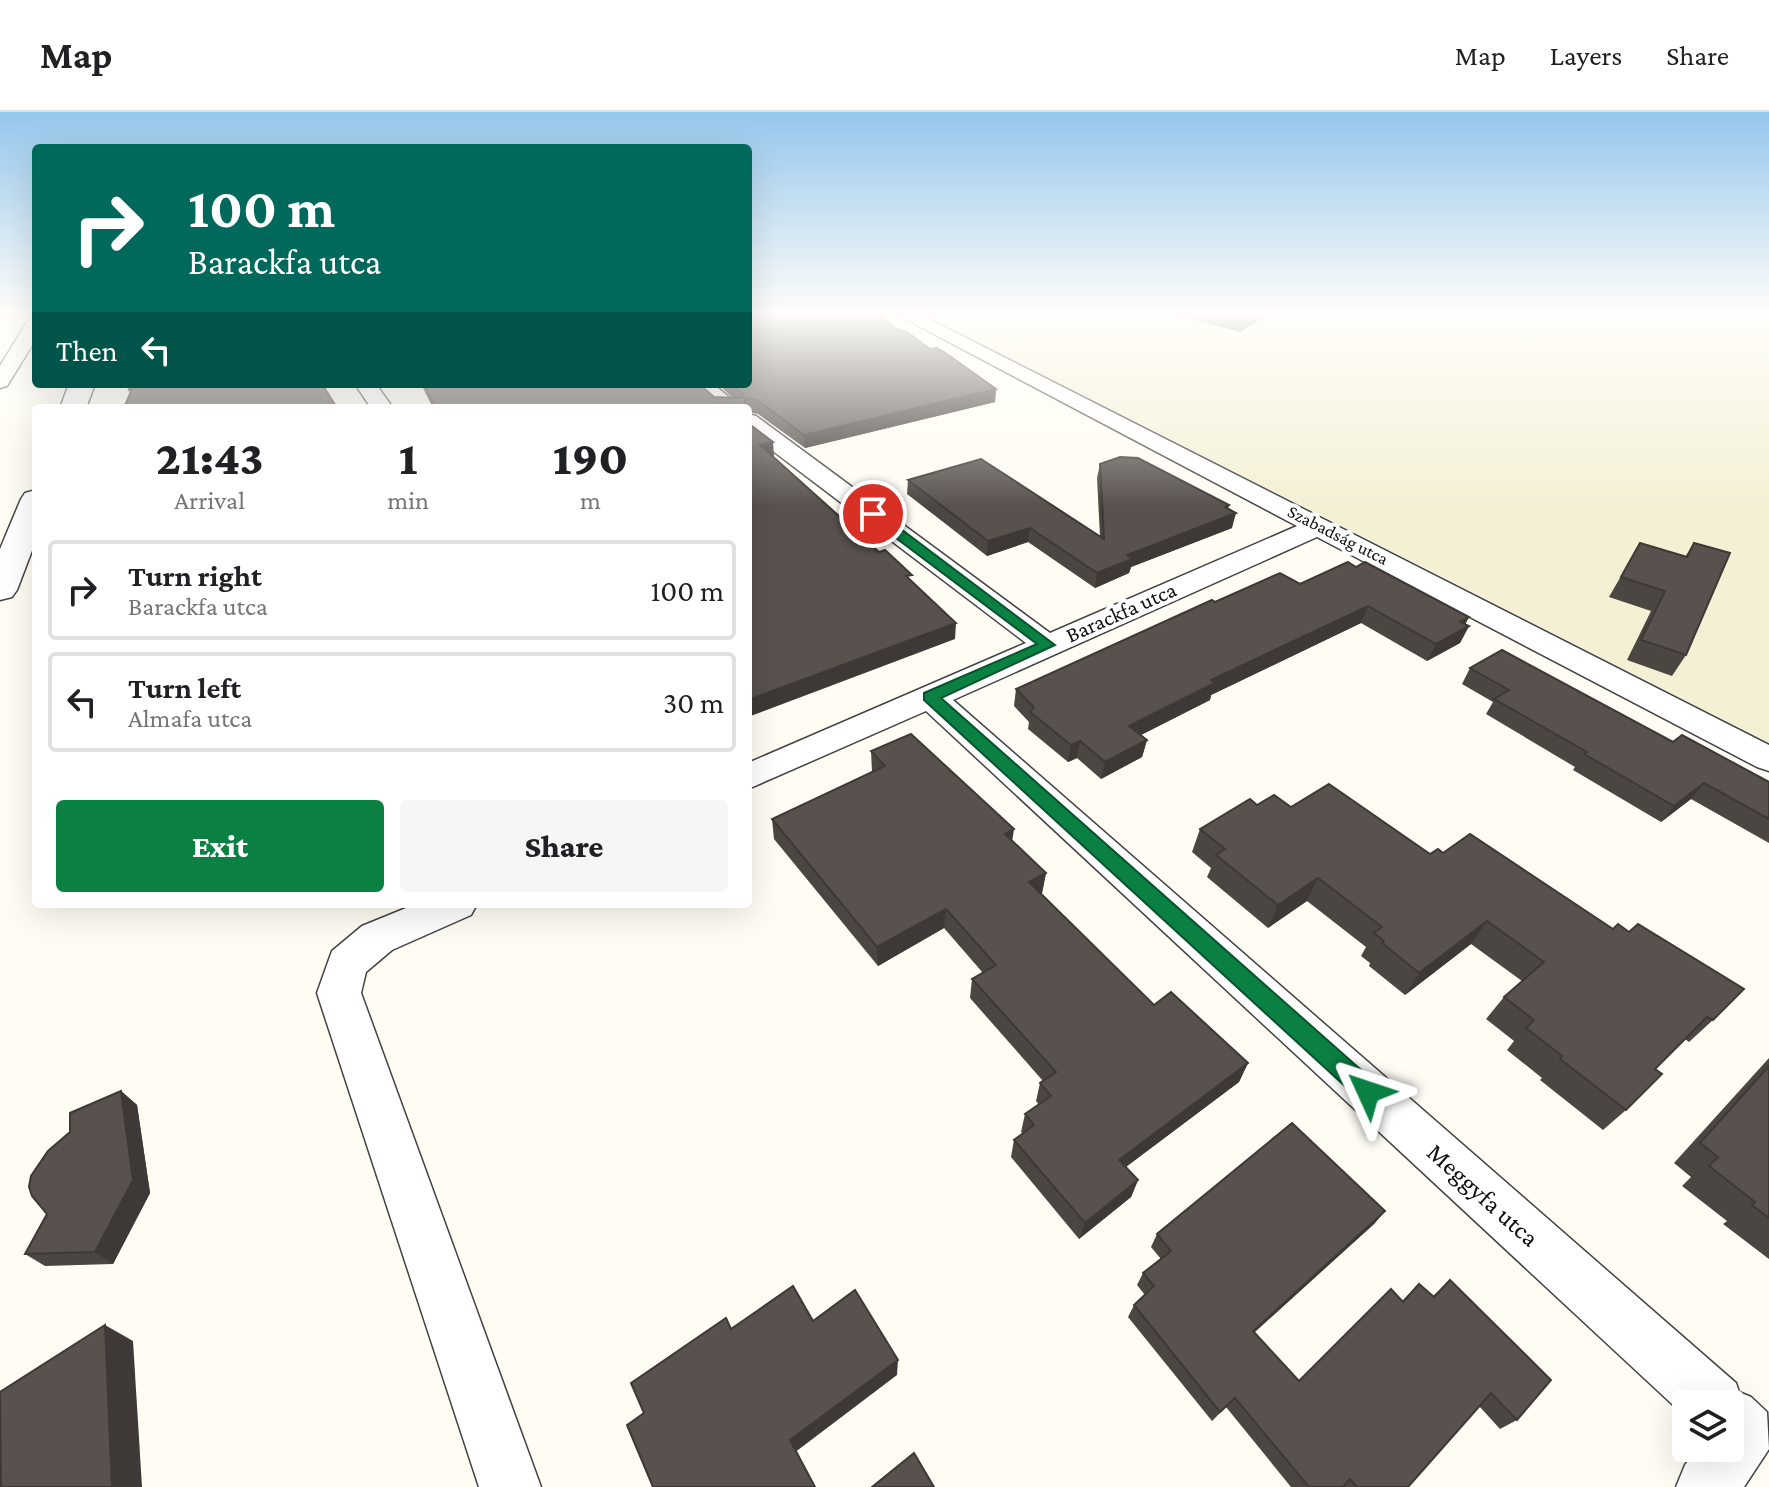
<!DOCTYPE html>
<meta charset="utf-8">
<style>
body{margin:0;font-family:"Crimson Pro",serif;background:#f6f6f6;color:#202124;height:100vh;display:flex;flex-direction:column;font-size:30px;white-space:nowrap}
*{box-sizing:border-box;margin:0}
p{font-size:26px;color:#757577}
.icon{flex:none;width:44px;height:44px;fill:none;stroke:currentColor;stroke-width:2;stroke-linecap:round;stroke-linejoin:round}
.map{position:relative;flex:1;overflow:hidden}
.sheet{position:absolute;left:32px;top:292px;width:720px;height:504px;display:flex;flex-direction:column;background:#fff;border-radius:8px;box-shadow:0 8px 32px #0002}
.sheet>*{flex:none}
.guide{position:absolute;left:32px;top:32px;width:720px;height:244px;border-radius:8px;box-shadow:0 8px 32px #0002;background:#00695c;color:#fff;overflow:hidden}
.controls{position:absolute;left:1672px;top:1278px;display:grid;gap:16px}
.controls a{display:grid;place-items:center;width:72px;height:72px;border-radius:8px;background:#fff;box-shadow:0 8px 32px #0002;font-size:40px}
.pin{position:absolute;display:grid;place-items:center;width:68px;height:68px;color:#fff;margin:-34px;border:4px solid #fff;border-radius:50%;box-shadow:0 2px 8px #0007}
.me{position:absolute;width:88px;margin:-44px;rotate:312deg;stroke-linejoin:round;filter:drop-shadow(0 0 6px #0008)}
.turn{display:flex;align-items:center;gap:28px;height:168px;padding:0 24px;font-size:36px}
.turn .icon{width:104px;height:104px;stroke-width:2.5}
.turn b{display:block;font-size:56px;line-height:68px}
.then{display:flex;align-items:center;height:76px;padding:0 24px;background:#0003;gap:16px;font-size:30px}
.eta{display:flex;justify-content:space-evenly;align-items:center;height:136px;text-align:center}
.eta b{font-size:48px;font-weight:800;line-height:56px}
.button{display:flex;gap:16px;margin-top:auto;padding:16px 24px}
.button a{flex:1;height:92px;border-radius:8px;background:#0b8043;color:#fff;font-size:32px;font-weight:800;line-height:92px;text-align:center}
.button a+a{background:#f6f6f6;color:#202124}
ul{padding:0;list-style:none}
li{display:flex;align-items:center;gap:24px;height:100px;margin:0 16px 12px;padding:0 8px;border:4px solid #e0e0e0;border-radius:8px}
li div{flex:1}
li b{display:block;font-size:30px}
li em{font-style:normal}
header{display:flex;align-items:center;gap:48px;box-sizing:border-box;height:112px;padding:0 40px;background:#fff;border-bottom:2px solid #e0e0e0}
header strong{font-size:38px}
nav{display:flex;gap:44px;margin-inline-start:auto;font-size:28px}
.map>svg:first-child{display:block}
</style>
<header>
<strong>Map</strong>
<nav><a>Map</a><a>Layers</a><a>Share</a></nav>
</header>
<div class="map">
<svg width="1769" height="1375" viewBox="0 0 1769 1375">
<rect width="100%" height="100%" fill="#fefcf3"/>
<path fill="#f4f0d4" d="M923,202H1769V631L1447,467Z"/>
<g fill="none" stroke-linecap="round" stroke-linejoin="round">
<defs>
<g id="minor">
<path d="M896,202H919L1769,633V659L1757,655L1317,425L953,588L1736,1271L1739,1280L1751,1285L1767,1300L1769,1337L1744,1375H1676L1685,1353L1698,1336H1730V1292H1686V1305L926,599L748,677V651L1026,531L748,320V302L756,304L1050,521L1297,414Z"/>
<path d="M36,205V227L7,274L0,276V254L29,207Z"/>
<path d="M355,272H376L393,296H371Z"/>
<path d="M690,272H713L742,296H718Z"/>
<path d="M416,792H477L471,803L392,838L366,860L361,881L541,1375H479L317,881L332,839L362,814Z"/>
</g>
<g id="tertiary">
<path d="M69,272H95L86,296H60Z"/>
<path d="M36,378V428L17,478L12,485L0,488V437L21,387L25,381Z"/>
</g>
</defs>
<use href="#minor" stroke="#434343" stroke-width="3"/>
<use href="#tertiary" stroke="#434343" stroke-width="3"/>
<use href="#minor" fill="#fff" fill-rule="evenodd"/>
<use href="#tertiary" fill="#fff" fill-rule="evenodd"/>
</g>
<g fill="#4c4642">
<path d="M1171,202H1269L1240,220Z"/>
<path d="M894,216L996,277L995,290L805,336L758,302L748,300V296H433L421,272H699L714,285L733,286L718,272H748Z"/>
<path d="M1100,352L1229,393L1228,396L1232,416L1131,455L1129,461L1095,476L1028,430L987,444L907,382L908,368L1100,424L1097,366Z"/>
<path d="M1640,431L1685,445L1694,431L1686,543L1672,564L1627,548L1651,499L1609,485Z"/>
<path d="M1300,472L1469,514L1460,531L1427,549L1361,511L1211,583L1210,588L1141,623L1147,628L1142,645L1101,667L1077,646L1068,650L1028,617L1029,610L1014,594L1016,577L1215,490Z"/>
<path d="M1470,556L1673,630L1769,670V731L1691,687L1661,710L1573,658L1575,655L1486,602L1493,590L1462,572Z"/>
<path d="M871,639L1012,728L1046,761L1042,781L1041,782L1154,893L1248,951L1239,970L1126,1055L1138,1068L1131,1085L1079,1127L1011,1045L1014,1028L1023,1021L1021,1020L1025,1002L1039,993L1036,989L1040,971L1043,969L970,886L972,867L983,861L944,816L878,854L774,727L772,707L872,660Z"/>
<path d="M1257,693L1291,695L1430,742L1713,908L1689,930L1685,927L1655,957L1626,998L1603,1018L1540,968L1542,966L1507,938L1514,929L1486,907L1504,885L1522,869L1471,832L1405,883L1369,854L1370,851L1361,844L1366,835L1307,789L1268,816L1207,765L1211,756L1192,740L1200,717Z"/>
<path d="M1769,946V1147L1723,1112L1727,1109L1682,1074L1691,1065L1674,1051Z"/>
<path d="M121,979L137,993L150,1081L113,1152L45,1154L25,1142Z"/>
<path d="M1385,1099L1374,1112L1254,1220L1299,1269L1402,1189L1419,1172L1433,1184L1450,1168L1517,1308L1500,1317L1479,1294L1408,1375H1291L1226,1295L1212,1309L1128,1205L1134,1193L1145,1183L1137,1173L1143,1161L1161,1147L1151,1135L1157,1122Z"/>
</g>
<g fill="#3e3936">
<path d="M1253,202H1269L1240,220L1243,208Z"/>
<path d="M996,277L995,290L805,336L804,323Z"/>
<path d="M773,330L774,344L761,346L760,333Z"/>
<path d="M1229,393L1225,405L1236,401L1232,416L1131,455L1129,461L1095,476L1097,461L1127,443Z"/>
<path d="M1030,416L1028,430L987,444L988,429Z"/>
<path d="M1368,494L1361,511L1211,583L1210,588L1125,631L1129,614L1211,568Z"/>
<path d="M1469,505L1463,517L1469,514L1460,531L1427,549L1436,532L1460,510Z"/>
<path d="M956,511L955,527L748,605V588Z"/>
<path d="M1147,628L1142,645L1101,667L1105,650Z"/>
<path d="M1080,629L1077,646L1068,650L1071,633Z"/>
<path d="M1704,671L1691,687L1661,710L1674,694Z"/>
<path d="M1014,717L1011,737L1005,722Z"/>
<path d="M1046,761L1042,781L1026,790L1029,770Z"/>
<path d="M1318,766L1307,789L1268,816L1278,793Z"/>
<path d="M946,797L944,816L878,854L877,835Z"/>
<path d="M1487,809L1471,832L1405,883L1419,861Z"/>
<path d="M1248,951L1239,970L1112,1065L1119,1048Z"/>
<path d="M121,979L137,993L150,1081L113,1152L95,1140Z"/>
<path d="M1138,1068L1131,1085L1079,1127L1085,1111Z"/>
<path d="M1385,1099L1374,1112L1244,1230L1253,1219Z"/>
<path d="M105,1213L133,1229L142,1375H112Z"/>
<path d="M898,1248L897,1263L794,1341L790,1328Z"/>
</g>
<g fill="#58514d" stroke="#3e3936" stroke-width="2">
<path d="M748,202H880L894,216L907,220L930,237L937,236L947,242L996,277L804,323L757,288L745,286V296H435L424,272H699L714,285L741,286L744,283L731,272H748Z"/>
<path d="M1218,202H1253L1243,208Z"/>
<path d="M131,272H322L337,296H124L132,277L129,278Z"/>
<path d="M748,311L773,330L760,333L879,440L885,438L912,463L906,464L956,511L748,588Z"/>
<path d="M1120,345L1138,346L1229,393L1225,395L1236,401L1127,443L1132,447L1097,461L1030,416L988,429L908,368L981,347L1104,427L1100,352Z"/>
<path d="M1640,431L1687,445L1694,431L1730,441L1686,543L1641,528L1665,479L1621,465Z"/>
<path d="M1348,450L1356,455L1365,450L1469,505L1460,510L1469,514L1436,532L1368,494L1211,568L1215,571L1129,614L1147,628L1105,650L1080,629L1071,633L1030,600L1034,595L1016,577L1212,488L1215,490L1280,461L1300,472Z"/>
<path d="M1502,538L1673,630L1682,623L1769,670V707L1704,671L1674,694L1584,642L1587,640L1494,587L1509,578L1470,556Z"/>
<path d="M911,622L1014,717L1005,722L1046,761L1029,770L1154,893L1171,880L1248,951L1119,1048L1138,1068L1085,1111L1014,1028L1034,1013L1025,1002L1051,984L1040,971L1056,960L972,867L996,853L946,797L877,835L772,707L885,654L871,639Z"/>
<path d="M1329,672L1430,742L1438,737L1443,741L1470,722L1613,817L1618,812L1629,820L1638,812L1744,877L1713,908L1707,905L1655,957L1662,962L1626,998L1560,947L1562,944L1526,916L1534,908L1504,885L1544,850L1487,809L1419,861L1382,831L1384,829L1374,821L1382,815L1318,766L1278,793L1216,743L1225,737L1200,717L1250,687L1257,693L1274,683L1291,695Z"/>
<path d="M1769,954V1106L1752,1093L1755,1090L1709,1054L1718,1045L1700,1031Z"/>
<path d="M121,979L133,1068L95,1140L25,1142L47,1102L32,1084L29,1075L31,1064L48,1039L70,1020V1001Z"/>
<path d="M1292,1011L1385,1099L1253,1219L1299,1269L1391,1177L1403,1190L1419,1172L1434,1185L1450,1168L1551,1268L1517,1308L1491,1281L1408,1375H1357L1350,1367L1343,1375H1309L1235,1286L1220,1300L1134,1193L1154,1174L1143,1161L1171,1139L1157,1122Z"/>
<path d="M793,1174L813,1209L855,1178L898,1248L790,1328L815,1375H653L627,1313L644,1301L631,1271L726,1206L731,1217Z"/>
<path d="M105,1213L112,1375H1L0,1280Z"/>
<path d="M914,1341L934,1375H872Z"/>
</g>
<linearGradient id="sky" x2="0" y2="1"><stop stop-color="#95c6ec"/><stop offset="0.51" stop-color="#fffefa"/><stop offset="1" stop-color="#fffefa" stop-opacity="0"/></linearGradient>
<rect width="1769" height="395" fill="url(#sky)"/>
<path fill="#0b8043" stroke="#07532c" stroke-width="2" d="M868,399H877L1055,533L941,586L1377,972L1380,980L1377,988L1368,991L1360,988L924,588V581L1037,532L868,405Z"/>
<g text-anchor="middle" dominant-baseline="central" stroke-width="8" stroke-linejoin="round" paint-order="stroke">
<g font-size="18" fill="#101010" stroke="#fff">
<text transform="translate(1338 423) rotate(27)">Szabadság utca</text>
</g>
<g font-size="22" fill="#101010" stroke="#fff">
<text transform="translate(1121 500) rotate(-24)">Barackfa utca</text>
</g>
<g font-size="26" fill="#101010" stroke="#fff">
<text transform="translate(1483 1083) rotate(42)">Meggyfa utca</text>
</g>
</g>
</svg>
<div class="controls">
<a><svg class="icon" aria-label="layers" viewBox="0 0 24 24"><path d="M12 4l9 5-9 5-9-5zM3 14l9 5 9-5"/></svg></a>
</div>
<div class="pin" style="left:873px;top:402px;background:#d93025"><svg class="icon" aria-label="arrive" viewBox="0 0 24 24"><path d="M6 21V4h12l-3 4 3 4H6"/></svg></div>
<svg class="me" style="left:1368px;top:980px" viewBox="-20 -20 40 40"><path d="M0-17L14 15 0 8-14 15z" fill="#0b8043" stroke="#fff" stroke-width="4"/></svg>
<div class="guide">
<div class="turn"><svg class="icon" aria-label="right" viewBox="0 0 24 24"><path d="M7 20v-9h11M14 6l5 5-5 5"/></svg><div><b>100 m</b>Barackfa utca</div></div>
<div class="then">Then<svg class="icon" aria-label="left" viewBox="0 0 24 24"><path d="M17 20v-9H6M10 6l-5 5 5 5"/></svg></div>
</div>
<section class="sheet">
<div class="eta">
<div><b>21:43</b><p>Arrival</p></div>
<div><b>1</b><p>min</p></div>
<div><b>190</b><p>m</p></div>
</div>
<ul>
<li><svg class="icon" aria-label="right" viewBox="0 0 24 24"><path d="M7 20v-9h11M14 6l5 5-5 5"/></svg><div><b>Turn right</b><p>Barackfa utca</p></div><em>100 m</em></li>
<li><svg class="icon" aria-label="left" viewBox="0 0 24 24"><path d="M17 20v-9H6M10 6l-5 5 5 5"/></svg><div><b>Turn left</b><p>Almafa utca</p></div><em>30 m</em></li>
</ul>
<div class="button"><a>Exit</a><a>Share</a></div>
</section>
</div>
